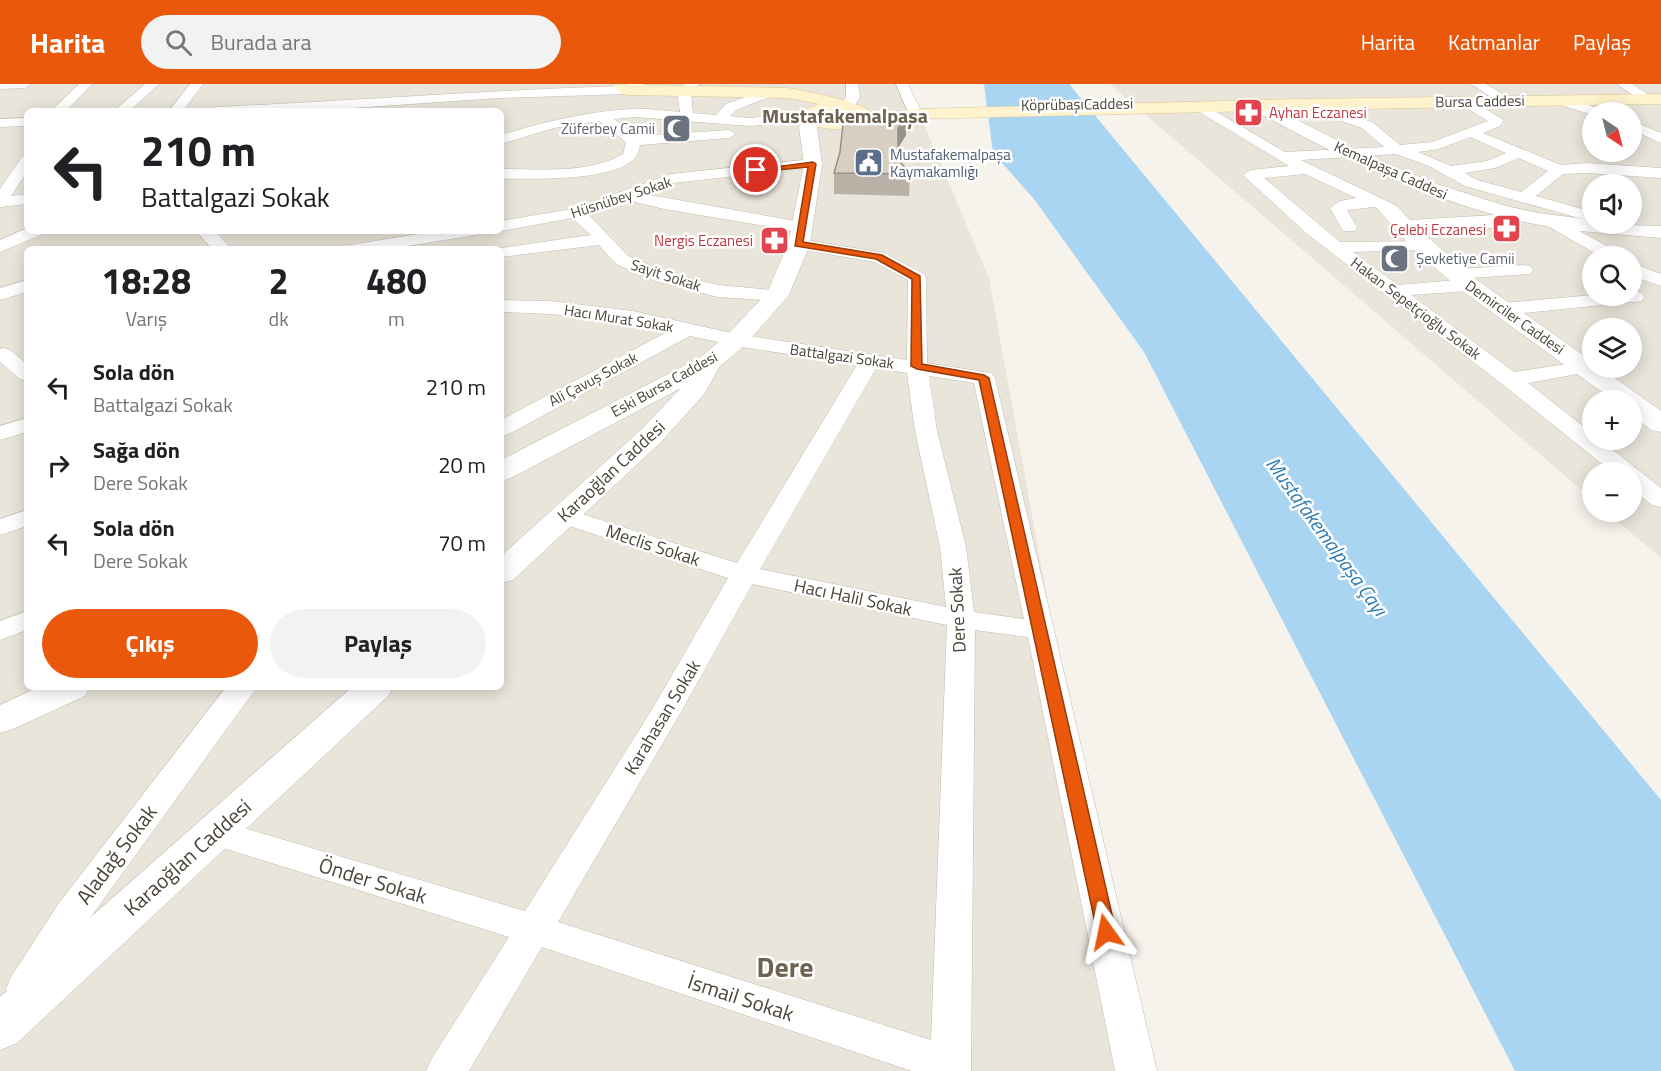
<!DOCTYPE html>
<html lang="tr">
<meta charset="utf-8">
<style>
body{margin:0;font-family:"Titillium Web",sans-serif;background:#f2f2f2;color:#202124;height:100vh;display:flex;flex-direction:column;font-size:22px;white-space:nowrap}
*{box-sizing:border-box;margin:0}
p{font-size:20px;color:#757577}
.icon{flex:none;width:33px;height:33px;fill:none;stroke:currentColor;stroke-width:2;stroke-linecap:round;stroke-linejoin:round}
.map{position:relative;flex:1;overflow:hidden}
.drawer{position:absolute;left:24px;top:162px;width:480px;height:444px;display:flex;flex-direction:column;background:#fff;border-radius:9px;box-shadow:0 3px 15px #0003}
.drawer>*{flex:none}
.banner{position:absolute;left:24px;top:24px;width:480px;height:126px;border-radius:9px;box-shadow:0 3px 15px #0003;background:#fff;color:#202124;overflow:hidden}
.needle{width:39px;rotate:145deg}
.controls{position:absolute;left:1582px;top:18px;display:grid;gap:12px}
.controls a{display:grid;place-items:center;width:60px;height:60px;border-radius:50%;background:#fff;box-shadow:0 3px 15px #0003;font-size:30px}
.pin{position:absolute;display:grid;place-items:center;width:51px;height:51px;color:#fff;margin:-26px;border:3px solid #fff;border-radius:50%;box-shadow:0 2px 6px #0007}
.me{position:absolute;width:66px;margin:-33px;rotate:348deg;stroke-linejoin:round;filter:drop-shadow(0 0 4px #0008)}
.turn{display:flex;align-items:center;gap:21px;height:126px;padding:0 18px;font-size:27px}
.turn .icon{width:78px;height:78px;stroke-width:2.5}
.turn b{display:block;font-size:42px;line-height:51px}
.eta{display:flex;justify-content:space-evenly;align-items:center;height:102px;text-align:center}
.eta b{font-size:36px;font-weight:700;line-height:42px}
.primary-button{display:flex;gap:12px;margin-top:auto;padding:12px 18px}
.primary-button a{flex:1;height:69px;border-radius:36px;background:#ea580c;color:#fff;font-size:24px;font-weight:700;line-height:69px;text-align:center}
.primary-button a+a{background:#f2f2f2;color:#202124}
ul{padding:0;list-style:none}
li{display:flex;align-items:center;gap:18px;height:78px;padding:0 18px}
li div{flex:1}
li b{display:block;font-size:22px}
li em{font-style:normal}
header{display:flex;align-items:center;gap:36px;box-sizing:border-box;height:84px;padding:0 30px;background:#ea580c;color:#fff}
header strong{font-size:28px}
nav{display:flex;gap:33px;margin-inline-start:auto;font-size:21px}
.search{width:420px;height:54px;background:#f2f2f2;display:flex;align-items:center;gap:15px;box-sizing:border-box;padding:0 21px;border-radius:33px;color:#757577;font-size:22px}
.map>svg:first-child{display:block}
</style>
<header>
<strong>Harita</strong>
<div class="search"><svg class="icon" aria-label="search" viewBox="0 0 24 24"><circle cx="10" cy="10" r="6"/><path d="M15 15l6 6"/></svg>Burada ara</div>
<nav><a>Harita</a><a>Katmanlar</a><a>Paylaş</a></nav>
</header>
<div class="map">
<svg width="1661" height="987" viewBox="0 0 1661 987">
<rect width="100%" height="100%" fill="#f6f3ec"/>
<g fill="#eae5da" fill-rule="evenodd">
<path d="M0,0H907L989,194L1133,987H0ZM27,27H501V147H27ZM27,165H501V603H27Z"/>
<path d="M1110,0H1661V474L1606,428H1632V388H1593V416ZM1593,28H1632V68H1593ZM1593,100H1632V140H1593ZM1593,172H1632V212H1593ZM1593,244H1632V284H1593ZM1593,316H1632V356H1593Z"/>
</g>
<path fill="#a9d4f2" d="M984,0H1069L1661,716V987H1515L1144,268L1034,115L993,69Z"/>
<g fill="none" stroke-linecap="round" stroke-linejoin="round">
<defs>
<g id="minor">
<path d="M0,0H31L25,4L0,5Z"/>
<path d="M79,0H92L66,27H51Z"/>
<path d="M145,0H159L129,27H114Z"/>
<path d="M190,0H203L183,27H169Z"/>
<path d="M628,0H644L627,10L499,14L309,27H209L216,23C352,17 488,6 624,2Z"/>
<path d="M685,0H699L691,8L693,29L716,31L726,20L767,5L774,9L772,12L736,26L730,32L749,34L811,29L818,33L811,37L749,42L635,33L614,35L636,52L729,46L736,50L729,54L640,61C639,67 637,73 632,77C604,98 535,94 501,95V85C540,85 589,90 623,70L626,58L599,37L554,44L501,60V51C544,38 588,27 633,25C648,24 664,27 680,28L677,7Z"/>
<path d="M846,0H858L860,13L852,27L847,28L840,24L846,13Z"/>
<path d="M896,0H908L920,25L918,28H908Z"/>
<path d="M1471,0H1486L1512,16L1510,19H1500Z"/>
<path d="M1617,0H1632L1655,15L1653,18H1643Z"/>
<path d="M1559,12L1601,25L1603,28H1593V31L1554,19L1552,16Z"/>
<path d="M1465,13L1504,36L1500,42L1483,49L1561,81L1587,79L1661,84V94L1587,89L1563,90L1536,112L1593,128V138L1465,102L1429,82L1396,70L1301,76L1391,119L1393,122L1385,127L1374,123L1347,126L1357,143L1355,147H1343L1330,124L1340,117L1356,114L1305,90L1264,94L1340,158L1428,157L1431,161L1428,165L1422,166L1353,168L1398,201L1469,195L1476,197L1478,201L1476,205L1469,207L1411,211L1514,288L1587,277L1593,278V284H1597L1594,287L1528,299L1593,350V356H1600L1661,404V423L1652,421L1632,405V388H1612L1502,300L1306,149L1243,91L1251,86L1289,82L1191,23L1198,19L1203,20L1285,68L1384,63L1362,44L1301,23L1299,20L1301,17H1311L1372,38L1400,61L1432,58L1488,37L1460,20L1458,17ZM1470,53L1506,69L1487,77L1451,82L1418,68L1439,65ZM1519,74L1548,87L1521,108L1477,96L1465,89L1495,84Z"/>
<path d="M27,34V42L0,43V35Z"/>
<path d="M1632,37L1661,49V59L1632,46Z"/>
<path d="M27,71V88L11,112L27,110V120L0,123V105L22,73Z"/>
<path d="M813,75L818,77L821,80L818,83L673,99L644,110L807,139L809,143L807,147L801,148L664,125L628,116L588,130L628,172L668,189L718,201L784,207L786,211L784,215L777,217L718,213L655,197L616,180L599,161L501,173V165H494L591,151L572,134L501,147V137L572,125L671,90Z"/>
<path d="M1550,131L1618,168L1621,172H1600L1544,140L1542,136L1544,132Z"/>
<path d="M27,144V147H44L41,151L0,168V156Z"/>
<path d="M196,147H215L231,165H212Z"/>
<path d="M437,147H479L476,151L470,152L389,165H347L350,161L356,160Z"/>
<path d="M799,155L885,169L924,190L926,194L927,279L984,288L992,289L995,294L1157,987H1115L1028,553L975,546L971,987H912L542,863L469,987H426L432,974L509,853L201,757L196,748L201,739L213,735L525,827L653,624L728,494L554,437L550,432L554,427L563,424L572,427L737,479L857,281L736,262L690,252L509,350L501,352V336L669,247C614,234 558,229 501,228V216L550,217L633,227L736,250L907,276L908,196L874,178L793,164L790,160L793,156ZM876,284L907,289L915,347L940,463L946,523L760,485ZM929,292L974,299L1024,535L974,528L966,463L937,347ZM752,500L947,541L931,956L558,838L681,628Z"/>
<path d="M1632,179L1661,190V202L1632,192Z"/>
<path d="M1524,181L1530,182L1533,186L1530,190L1456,195L1450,194L1447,190L1450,186L1456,185Z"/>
<path d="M27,196V208L0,216V204Z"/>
<path d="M1635,207L1642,209L1644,213L1642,217L1504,231L1497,229L1494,225L1497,221L1504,219L1593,211L1632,212V208Z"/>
<path d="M3,264L10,266L27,280V297L20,295L0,278V265Z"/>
<path d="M27,334V348L0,356V342Z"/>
<path d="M27,426V442L0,451V435Z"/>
<path d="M27,527V546L0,556V537Z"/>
<path d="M226,603H257L85,841L39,917L25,922L11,917L6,905L11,893L59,819Z"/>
</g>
<g id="tertiary">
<path d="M1260,17L1366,71L1437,100L1506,122L1538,129L1593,136V140L1661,142V154L1568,146L1513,136L1511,141L1504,143L1422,148L1477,196L1593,278V284H1601L1661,327V348L1651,346L1632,331V316H1613L1461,206L1414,166L1375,122L1378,118C1393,114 1400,126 1410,136L1495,131C1409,107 1331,69 1254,26L1252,22Z"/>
<path d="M813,31L819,32L821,36L817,43L822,80L810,160L789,211L745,261L719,283L705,309L661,358L513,496L501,499V472L641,346L681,304L511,394L501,397V376L701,273L727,251L767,209L788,160L804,80L799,43L807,32Z"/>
<path d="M39,603H90L85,612L13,645L0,649V621Z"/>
<path d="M352,603H393L388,612L17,959L0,966V913Z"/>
</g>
<path id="secondary" d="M612,0L788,4C804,7 867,18 874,31L916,25L1300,15L1661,10V20C1428,23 1195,28 962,34C947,34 932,34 917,35C890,37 820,58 803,33L805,26L819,20L788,14L627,11L621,9ZM831,28H846L857,32L842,35L821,31Z"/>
</defs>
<use href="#minor" stroke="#c2bbae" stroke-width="1"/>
<use href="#tertiary" stroke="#c2bbae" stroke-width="1"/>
<use href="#secondary" stroke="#d6c79b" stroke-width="1"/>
<use href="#minor" fill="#fff" fill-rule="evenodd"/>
<use href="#tertiary" fill="#fff" fill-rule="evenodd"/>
<use href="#secondary" fill="#fff3cd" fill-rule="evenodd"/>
</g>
<path fill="#bab2a6" d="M906,32V51L898,64V75L910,90L909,112L834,110V89Z"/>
<path fill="#979187" d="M906,32V51L898,64V44Z"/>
<path fill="#d8cfc1" stroke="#979187" stroke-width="1.5" d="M844,31L906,32L898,44V75L910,90L834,89L840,68Z"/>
<path fill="#ea580c" stroke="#983908" stroke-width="1.5" d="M813,78L816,80L803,158L882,171L920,192L922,280L984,291L989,294L1116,848L1113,853L1106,856L1100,853L1097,848L979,296L917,285L911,282L912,195L876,175L795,162L808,83L756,88L752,86Z"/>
<defs>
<symbol id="pharmacy-square" viewBox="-11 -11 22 22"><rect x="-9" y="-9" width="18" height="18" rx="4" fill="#e0444e" stroke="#fff"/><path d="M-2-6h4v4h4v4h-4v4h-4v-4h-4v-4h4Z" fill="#fff"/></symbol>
<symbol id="mosque-square" viewBox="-11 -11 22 22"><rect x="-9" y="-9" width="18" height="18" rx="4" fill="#6b7280" stroke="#fff"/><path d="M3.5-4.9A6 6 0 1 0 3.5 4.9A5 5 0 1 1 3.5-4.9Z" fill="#fff"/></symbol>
<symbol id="civic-square" viewBox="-11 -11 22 22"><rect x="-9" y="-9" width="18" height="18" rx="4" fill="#5c6f8a" stroke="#fff"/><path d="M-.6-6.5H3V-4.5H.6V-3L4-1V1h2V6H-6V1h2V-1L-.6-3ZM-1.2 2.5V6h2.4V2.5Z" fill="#fff"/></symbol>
</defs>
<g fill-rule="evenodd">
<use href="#pharmacy-square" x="1232" y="12" width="33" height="33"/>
<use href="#mosque-square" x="660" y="28" width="33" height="33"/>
<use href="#civic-square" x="852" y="62" width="33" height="33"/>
<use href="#pharmacy-square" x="1490" y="128" width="33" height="33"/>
<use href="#pharmacy-square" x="758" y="140" width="33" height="33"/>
<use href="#mosque-square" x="1378" y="158" width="33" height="33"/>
</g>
<g text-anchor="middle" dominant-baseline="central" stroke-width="5" stroke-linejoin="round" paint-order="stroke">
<g font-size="15" fill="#4b4439" stroke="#fff">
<text transform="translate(1480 17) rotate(-1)">Bursa Caddesi</text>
<text transform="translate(1077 20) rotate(-1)">KöprübaşıCaddesi</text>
<text transform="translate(1391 86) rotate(24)">Kemalpaşa Caddesi</text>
<text transform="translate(621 113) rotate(-18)">Hüsnübey Sokak</text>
<text transform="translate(666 191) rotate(18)">Sayit Sokak</text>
<text transform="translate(1416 224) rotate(37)">Hakan Sepetçioğlu Sokak</text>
<text transform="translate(1515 233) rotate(35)">Demirciler Caddesi</text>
<text transform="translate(619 234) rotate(9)">Hacı Murat Sokak</text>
<text transform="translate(842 272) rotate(8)">Battalgazi Sokak</text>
<text transform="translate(593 295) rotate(-28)">Ali Çavuş Sokak</text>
<text transform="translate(664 300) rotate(-29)">Eski Bursa Caddesi</text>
</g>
<g font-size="15" fill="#be3a42" stroke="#fff" text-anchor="end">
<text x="1269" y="28" text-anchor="start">Ayhan Eczanesi</text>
<text x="1486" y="145">Çelebi Eczanesi</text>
<text x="753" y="156">Nergis Eczanesi</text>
</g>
<g font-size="15" fill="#5b616d" stroke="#fff" text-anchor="end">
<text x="655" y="44">Züferbey Camii</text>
<text x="1416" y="174" text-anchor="start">Şevketiye Camii</text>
</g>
<g font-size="15" fill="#4e5e75" stroke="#fff" text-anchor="start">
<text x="890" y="70">Mustafakemalpaşa<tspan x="890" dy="17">Kaymakamlığı</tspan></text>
</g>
<g font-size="18" fill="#4b4439" stroke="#fff">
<text transform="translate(611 387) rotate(-43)">Karaoğlan Caddesi</text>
<text transform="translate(653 461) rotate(18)">Meclis Sokak</text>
<text transform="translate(853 513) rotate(12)">Hacı Halil Sokak</text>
<text transform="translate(957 526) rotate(-93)">Dere Sokak</text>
<text transform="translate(662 633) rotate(-59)">Karahasan Sokak</text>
</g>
<g font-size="20" font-weight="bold" fill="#6e6250" stroke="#fff">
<text x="845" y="31">Mustafakemalpaşa</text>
</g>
<g font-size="20" font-style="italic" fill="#2e7ab2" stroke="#fff">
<text transform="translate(1327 452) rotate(54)">Mustafakemalpaşa Çayı</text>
</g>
<g font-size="21" fill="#4b4439" stroke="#fff">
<text transform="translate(116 770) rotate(-53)">Aladağ Sokak</text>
<text transform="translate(187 773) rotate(-42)">Karaoğlan Caddesi</text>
<text transform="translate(373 796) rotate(17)">Önder Sokak</text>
<text transform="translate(741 913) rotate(18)">İsmail Sokak</text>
</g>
<g font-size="28" font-weight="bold" fill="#6e6250" stroke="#fff">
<text x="785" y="882">Dere</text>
</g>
</g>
</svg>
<div class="controls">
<a><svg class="needle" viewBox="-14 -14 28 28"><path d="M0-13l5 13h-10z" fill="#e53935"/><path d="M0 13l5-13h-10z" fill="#757577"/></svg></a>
<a><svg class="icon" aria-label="sound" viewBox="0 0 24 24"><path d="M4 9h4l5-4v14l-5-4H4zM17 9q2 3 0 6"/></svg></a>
<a><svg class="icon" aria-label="search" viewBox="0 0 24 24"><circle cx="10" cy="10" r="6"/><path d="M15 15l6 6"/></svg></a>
<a><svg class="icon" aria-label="layers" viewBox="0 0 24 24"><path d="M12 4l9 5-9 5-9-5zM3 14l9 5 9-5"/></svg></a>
<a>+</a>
<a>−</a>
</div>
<div class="pin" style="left:756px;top:86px;background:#d93025"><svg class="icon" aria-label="arrive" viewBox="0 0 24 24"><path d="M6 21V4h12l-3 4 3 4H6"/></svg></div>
<svg class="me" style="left:1106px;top:848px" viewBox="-20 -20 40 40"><path d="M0-17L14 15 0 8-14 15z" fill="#ea580c" stroke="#fff" stroke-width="4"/></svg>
<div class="banner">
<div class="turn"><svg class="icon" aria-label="left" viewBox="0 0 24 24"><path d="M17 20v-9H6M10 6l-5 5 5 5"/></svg><div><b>210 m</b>Battalgazi Sokak</div></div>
</div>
<section class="drawer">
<div class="eta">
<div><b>18:28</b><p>Varış</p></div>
<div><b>2</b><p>dk</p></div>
<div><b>480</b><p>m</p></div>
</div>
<ul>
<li><svg class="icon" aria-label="left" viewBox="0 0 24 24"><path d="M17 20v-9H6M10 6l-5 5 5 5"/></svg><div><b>Sola dön</b><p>Battalgazi Sokak</p></div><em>210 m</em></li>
<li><svg class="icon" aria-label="right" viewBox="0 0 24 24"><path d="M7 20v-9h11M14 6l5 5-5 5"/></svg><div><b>Sağa dön</b><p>Dere Sokak</p></div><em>20 m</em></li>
<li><svg class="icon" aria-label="left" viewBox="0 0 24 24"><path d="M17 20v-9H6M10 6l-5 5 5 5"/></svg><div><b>Sola dön</b><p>Dere Sokak</p></div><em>70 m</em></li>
</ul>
<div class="primary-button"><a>Çıkış</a><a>Paylaş</a></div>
</section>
</div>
